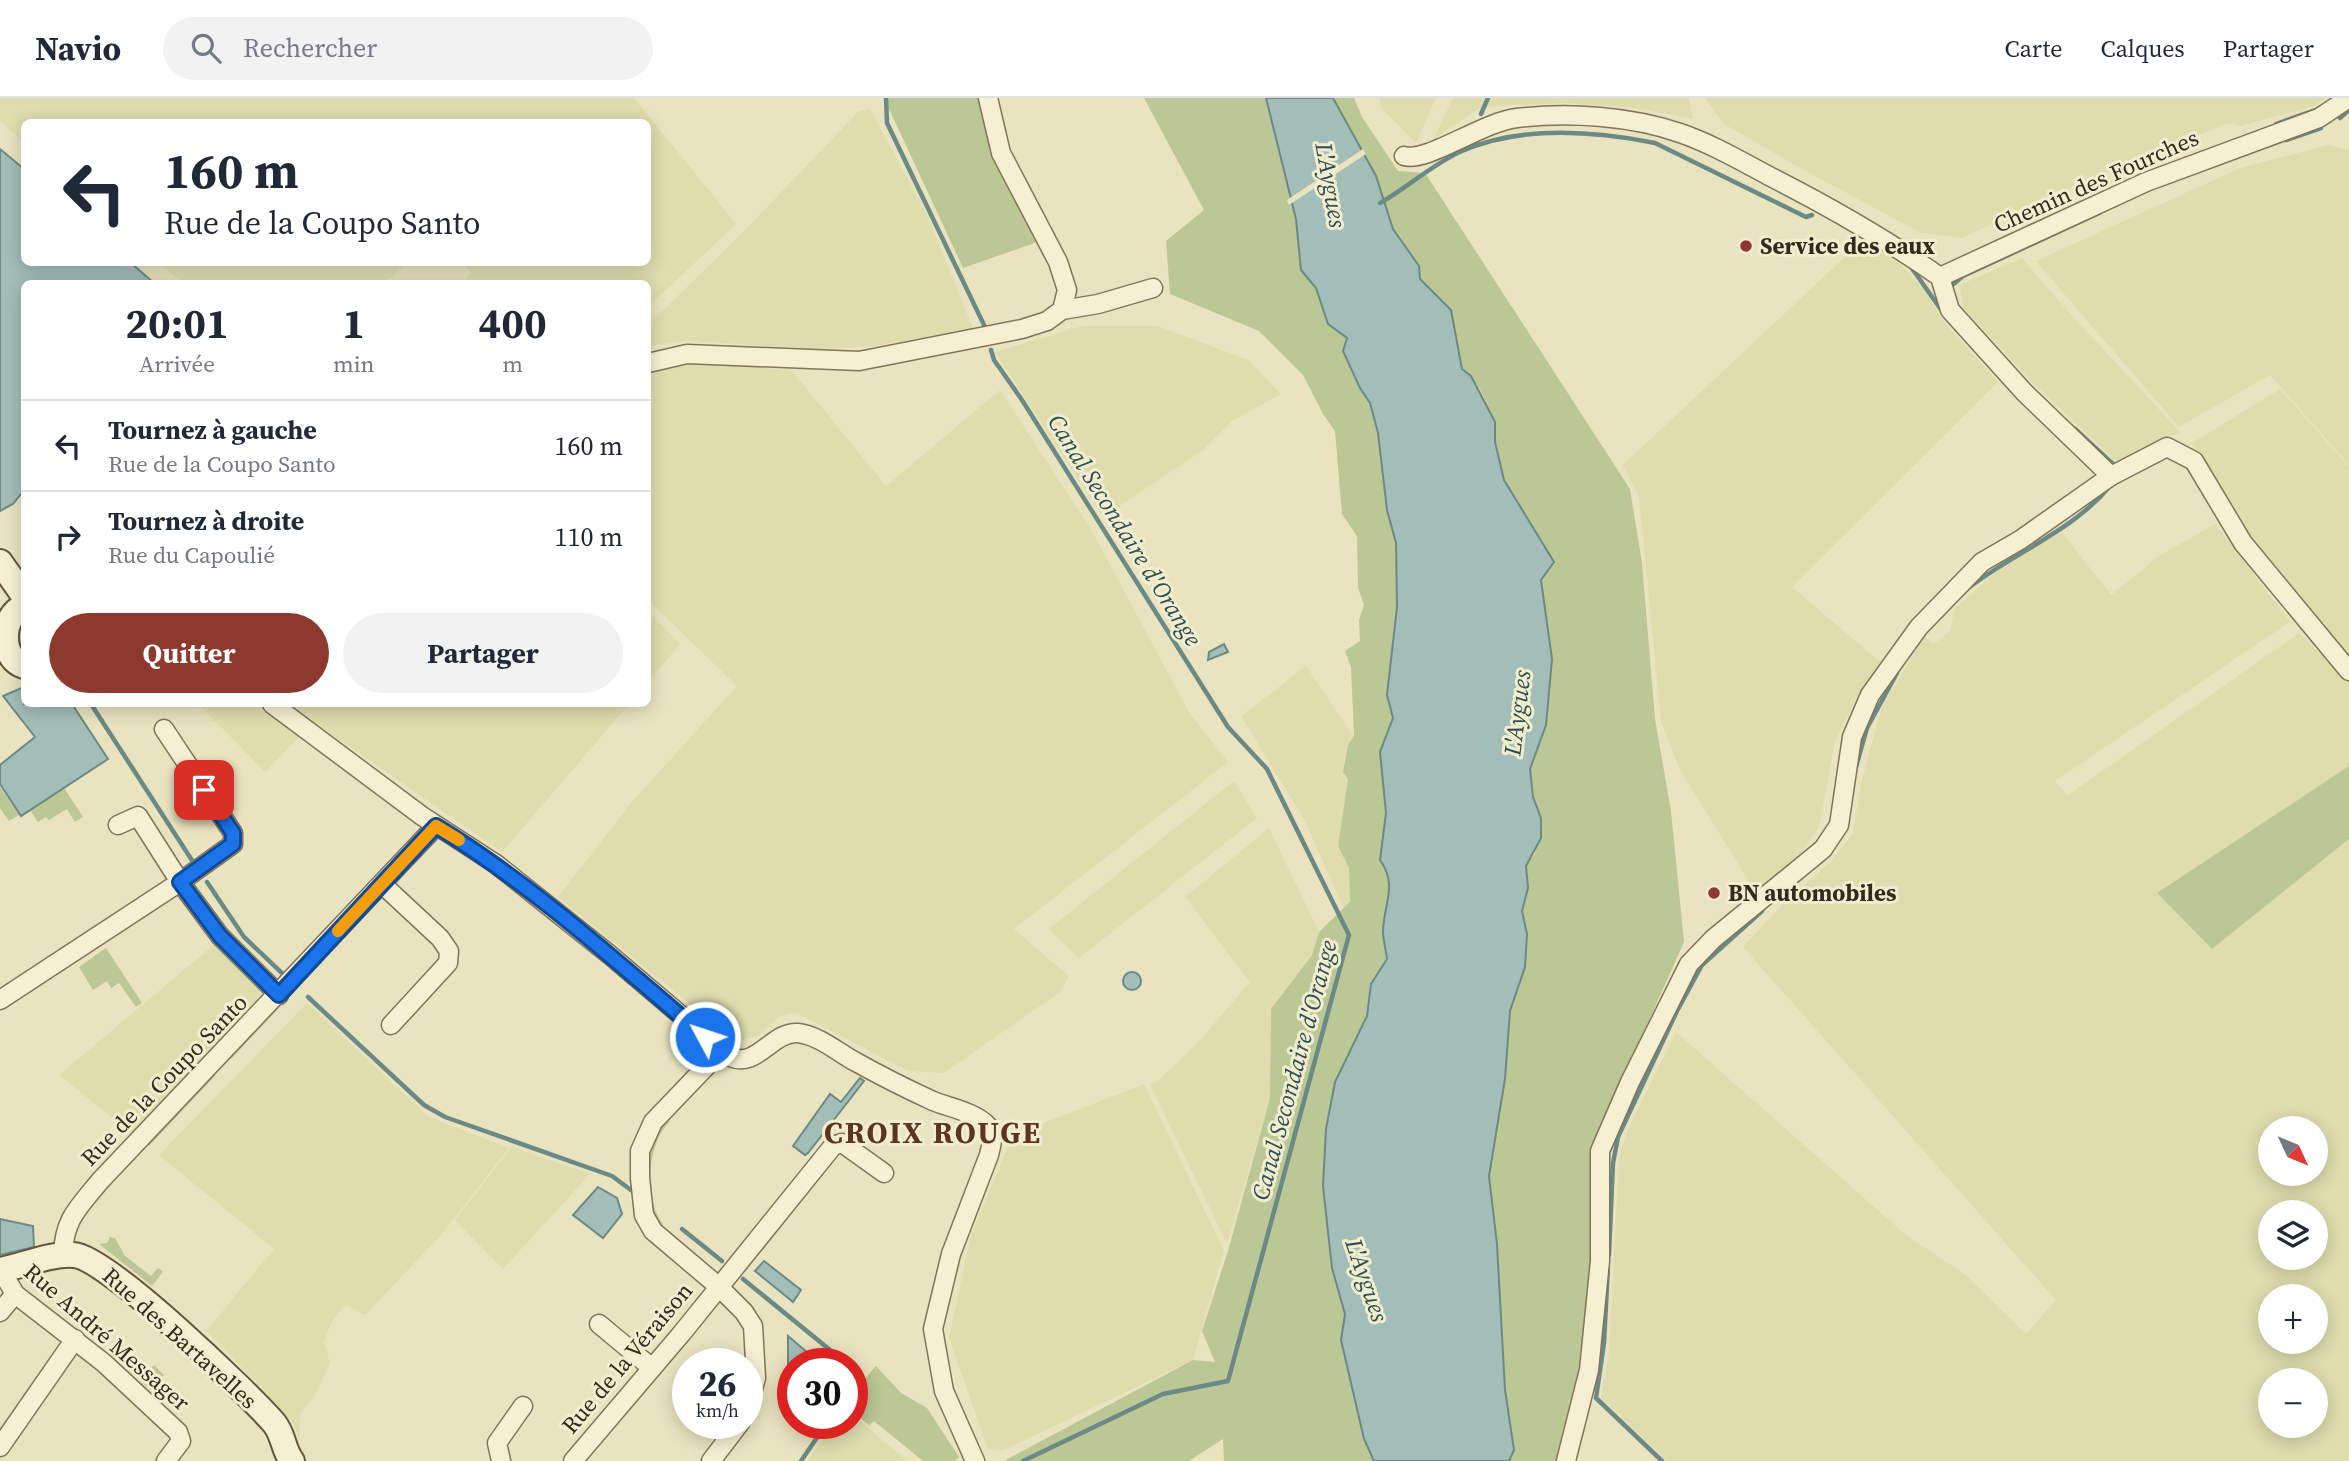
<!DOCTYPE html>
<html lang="fr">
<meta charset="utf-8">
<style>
body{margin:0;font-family:"Source Serif 4",serif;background:#f2f2f3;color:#1f2937;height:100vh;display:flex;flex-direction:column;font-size:26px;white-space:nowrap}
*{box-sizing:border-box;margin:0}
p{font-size:23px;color:#747a83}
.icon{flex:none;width:38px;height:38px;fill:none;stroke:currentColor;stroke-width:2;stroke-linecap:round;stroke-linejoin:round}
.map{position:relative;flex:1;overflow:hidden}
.details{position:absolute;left:21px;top:182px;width:630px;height:427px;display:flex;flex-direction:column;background:#fff;border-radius:10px;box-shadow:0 4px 18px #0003}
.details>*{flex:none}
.guide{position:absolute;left:21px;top:21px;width:630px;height:147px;border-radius:10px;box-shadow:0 4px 18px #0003;background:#fff;color:#1f2937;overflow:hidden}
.needle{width:46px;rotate:134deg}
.fabs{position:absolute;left:2258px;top:1018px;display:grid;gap:14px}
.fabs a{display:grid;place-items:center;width:70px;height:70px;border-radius:50%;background:#fff;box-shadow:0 4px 18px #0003;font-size:35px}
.speed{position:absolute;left:672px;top:1250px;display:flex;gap:14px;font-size:35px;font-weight:700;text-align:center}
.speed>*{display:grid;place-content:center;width:91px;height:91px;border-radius:50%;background:#fff;box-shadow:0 4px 18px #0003;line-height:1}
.speed small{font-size:18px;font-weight:400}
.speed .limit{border:10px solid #d22;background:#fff;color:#111}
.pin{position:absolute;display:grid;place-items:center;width:60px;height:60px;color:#fff;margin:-30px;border-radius:14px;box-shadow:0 4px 10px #0006}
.me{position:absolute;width:77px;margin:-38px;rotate:310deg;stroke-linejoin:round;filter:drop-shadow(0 0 5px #0008)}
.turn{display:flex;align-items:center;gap:24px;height:147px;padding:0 28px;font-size:32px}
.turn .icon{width:91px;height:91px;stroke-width:2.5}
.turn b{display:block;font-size:49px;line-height:60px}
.eta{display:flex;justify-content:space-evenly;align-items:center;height:119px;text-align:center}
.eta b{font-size:42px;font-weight:700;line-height:49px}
.button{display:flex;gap:14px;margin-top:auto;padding:14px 28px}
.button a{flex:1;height:80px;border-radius:42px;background:#8d392e;color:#fff;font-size:28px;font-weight:700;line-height:80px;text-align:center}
.button a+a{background:#f2f2f3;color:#1f2937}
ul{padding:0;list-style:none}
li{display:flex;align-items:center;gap:21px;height:91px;padding:0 28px;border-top:2px solid #e0e1e3}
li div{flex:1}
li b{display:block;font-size:26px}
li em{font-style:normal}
header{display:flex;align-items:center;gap:42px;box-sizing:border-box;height:98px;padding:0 35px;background:#fff;border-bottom:2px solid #e0e1e3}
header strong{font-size:33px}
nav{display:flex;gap:38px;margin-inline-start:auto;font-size:24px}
.search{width:490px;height:63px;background:#f2f2f3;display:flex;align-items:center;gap:18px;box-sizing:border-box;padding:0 24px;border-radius:38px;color:#747a83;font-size:26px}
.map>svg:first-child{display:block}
</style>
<header>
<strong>Navio</strong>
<div class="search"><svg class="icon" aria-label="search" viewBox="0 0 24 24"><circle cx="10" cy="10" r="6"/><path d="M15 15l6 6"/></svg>Rechercher</div>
<nav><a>Carte</a><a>Calques</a><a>Partager</a></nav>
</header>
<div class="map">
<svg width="2349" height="1363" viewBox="0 0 2349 1363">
<rect width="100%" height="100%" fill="#eae3c0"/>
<g fill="#dfddae" fill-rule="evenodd">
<path d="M0,0H634L736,126L648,209V186L462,185L471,174L462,165L648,164V24H24V45L0,23Z"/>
<path d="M1379,0H1436L1416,45L1381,9Z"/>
<path d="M1453,0H1689L1693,21L1634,10L1564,5L1481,9L1433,42Z"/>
<path d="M1705,0H2326L2314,8L2241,28L2228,25L2051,98L1962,140L1921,135L1791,65L1724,26Z"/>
<path d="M870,11L927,117L973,230L874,248L823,251L688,243L648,248V227L743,134L858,14Z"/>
<path d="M2328,47L2349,52V367L2270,277L2179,329L2036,163L2240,70Z"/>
<path d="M1863,142L1897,163L1924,191L1943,223L1998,284L1792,489L1884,567L1855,603L1835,643L1819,729L1798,759L1756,795L1679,670L1661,623L1639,399L1623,367Z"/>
<path d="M2022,160L2065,210L2180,334L2118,365L2031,283L1963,210L1960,187Z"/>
<path d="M159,165H406L391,180L374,186L183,185Z"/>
<path d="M1082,228H1158L1248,262L1281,296L1232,323L1203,352L1103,419L995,254Z"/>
<path d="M671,266L729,267L792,273L886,388L1000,292L1092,433L1190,616L1228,664L1014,831L1069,878L1060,894L944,975L908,973L797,915L780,918L760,937L743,942L722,932L558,799L632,704L737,588L648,502V274Z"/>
<path d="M2280,291L2349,369V562L2249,440L2205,362L2192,345Z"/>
<path d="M2215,426L2290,524L2055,683L2068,697L2299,535L2349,583V668L2157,795L2212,851L2349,741V1363H1667L1601,1300L1609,1255L1619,1059L1628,1031L1676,934L1906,1137L1966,1177L2026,1236L2056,1202L1743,849L1782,807L1831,763L1853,735L1861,686L1882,608L1925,539L1934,546L1950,533L1955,510L2008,464L2062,434L2111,497L2159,458ZM2270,1031H2315V1076H2270ZM2270,1115H2315V1160H2270ZM2270,1199H2315V1244H2270ZM2270,1283H2315V1328H2270Z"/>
<path d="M648,513L680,546L648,584Z"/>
<path d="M1306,568L1354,639L1345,658L1343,674L1348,681L1338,748L1349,770L1350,804L1344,811L1304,721L1241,618Z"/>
<path d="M198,606H263L304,634L265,674Z"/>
<path d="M288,606H629L502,754Z"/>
<path d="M1234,683L1257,720L1079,860L1049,831Z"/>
<path d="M1269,730L1319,834L1312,857L1271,911L1270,1000L1227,1146L1150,986L1158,983L1200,942L1250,884L1185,799Z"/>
<path d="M217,844L261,888L254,910L131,1035L59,977Z"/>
<path d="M307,905L429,1019L509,1050L441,1137L365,1217L346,1207L332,1223L324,1244L330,1265L314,1299L300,1316L299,1339L292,1324L259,1287L206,1233L274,1151L159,1057Z"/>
<path d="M1144,986L1224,1153L1193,1262L1004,1352L988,1351L949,1240L971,1137L1013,1037Z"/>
<path d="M512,1049L590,1076L503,1171L455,1122Z"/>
<path d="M852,1316L907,1363H807L836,1325H852Z"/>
</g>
<g fill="#bbc795">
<path d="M884,0H983L988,42L1040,143L963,170Z"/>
<path d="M1144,0H1266L1296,120L1301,171L1316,190L1328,226L1347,240L1360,290L1370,305L1383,360L1387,412L1396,445L1397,509L1387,597L1393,620L1380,654L1386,715L1380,762C1398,787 1384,805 1383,833C1383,842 1386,852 1387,861L1371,885L1367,918L1335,984L1326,1031L1323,1088L1332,1170L1345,1216L1341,1242L1364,1341L1374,1363H1224L1223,1341L1189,1363H1004L1193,1262L1215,1264L1202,1233L1228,1153L1270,1000L1271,911L1312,857L1319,834L1350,804L1349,770L1338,748L1348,681L1343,674L1348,647L1354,638L1351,569L1345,553L1360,543L1359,522L1364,507L1358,490L1357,438L1342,416L1335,333L1323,316L1303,277L1259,233L1170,196L1166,143L1204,112Z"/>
<path d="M1333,0H1354L1362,19L1398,73L1425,75L1630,391L1642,465L1655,621L1671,713L1684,844L1590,1054L1592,1161L1580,1268L1559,1363H1509L1514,1352L1505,1292L1497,1146L1489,1078L1505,981L1510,913L1525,869L1527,836L1522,813L1528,790L1525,768L1535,756L1541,720L1533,699L1530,671L1545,627L1552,561L1541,482L1554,464C1539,439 1513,407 1504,380C1491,342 1498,300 1462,271L1451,212L1420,181L1419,168L1393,131L1376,78Z"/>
<path d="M2349,668V741L2212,851L2157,795Z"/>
<path d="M0,689L19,717L9,723L0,710Z"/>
<path d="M64,690L83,719L75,724L67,711L49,722L46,719L38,724L30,712Z"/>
<path d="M378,800L380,802L301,886L299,884Z"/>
<path d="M106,850L142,905L136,909L119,885L111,890L107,883L93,892L79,869Z"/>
<path d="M293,890L296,892L231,961L229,958Z"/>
<path d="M213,975L216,977L149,1048L148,1045Z"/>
<path d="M665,1018L670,1023C647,1046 643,1099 663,1126L658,1131L653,1125L646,1058Z"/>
<path d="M110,1139L115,1140L125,1158L151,1178L158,1170L163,1174L152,1188L99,1146L107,1145Z"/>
<path d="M154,1267L164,1277L151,1292L140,1283Z"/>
<path d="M876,1268L901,1295L927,1310L959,1359L955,1363H923L874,1323L869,1327L852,1314V1295Z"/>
</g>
<g fill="#a3bdb8" stroke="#6b8a86" stroke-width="2">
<path d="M1266,0H1333L1376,78L1393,131L1419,168L1420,181L1451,212L1462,271L1471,278L1495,324V344L1504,382L1554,464L1541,482L1552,561L1546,627L1530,671L1533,699L1541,720V740L1526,768L1528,790L1522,813L1527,836L1525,869L1510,913L1505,981L1489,1078L1497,1146L1505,1292L1514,1352L1509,1363H1374L1364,1341L1341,1242L1345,1216L1332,1170L1323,1088L1326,1031L1335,984L1367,918L1371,886L1387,861C1386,852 1383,842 1383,833C1384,805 1398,787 1380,762L1386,715L1380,654L1393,620L1387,597L1397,509L1396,445L1387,412L1378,335L1370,305L1360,290L1343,253L1347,240L1328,226L1316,190L1301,172L1296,121Z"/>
<path d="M0,51L24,71V164L131,165L154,185L24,186V392L13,406L0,413Z"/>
<path d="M1224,546L1228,554L1208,562L1209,554Z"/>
<path d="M24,589V606H72L108,661L21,718L0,686V667L35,639L3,598Z"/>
<circle cx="1132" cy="883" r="9"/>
<path d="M860,980L864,983L808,1055L805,1057L793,1048L830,996L841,1004Z"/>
<path d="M598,1089L617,1100L622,1116L603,1140L573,1117Z"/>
<path d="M0,1121L33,1128L34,1149L0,1157Z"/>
<path d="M764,1163L801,1192L793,1204L755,1173Z"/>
<path d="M788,1238L808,1255L799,1265H793V1269L788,1267Z"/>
</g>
<path fill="#eae3c0" d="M1363,51L1366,56L1289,107L1287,102Z"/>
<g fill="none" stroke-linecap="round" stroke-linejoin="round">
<g stroke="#6b8a86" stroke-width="4.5">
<path d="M886,0L887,25L985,229"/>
<path d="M1481,16L1488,0"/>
<path d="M2340,20L2349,12"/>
<path d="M2276,26L2321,10"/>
<path d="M2286,42L2321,30"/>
<path d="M1380,105C1407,90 1434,65 1462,53C1521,27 1594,33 1655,45L1806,119L1812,117"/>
<path d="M1911,169L1942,213"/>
<path d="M1950,189L1963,178L2099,115"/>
<path d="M991,252L994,262L1022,302L1228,629L1267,671L1349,837L1228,1283L1163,1296L1023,1363"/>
<path d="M2075,331L2114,367"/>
<path d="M1967,491C2013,455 2073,433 2110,388"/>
<path d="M91,606L195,767"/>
<path d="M1856,669L1867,630L1897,575"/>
<path d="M207,784L244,839L284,877"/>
<path d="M308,899L424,1007L445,1019L612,1078L631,1092"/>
<path d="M682,1131L722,1163"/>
<path d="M1609,1157L1613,1065L1618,1039L1677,913L1702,867L1762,813"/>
<path d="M1608,1169L1604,1245L1596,1300L1662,1363"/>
<path d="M743,1181L846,1265"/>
<path d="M852,1276V1281"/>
<path d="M801,1363L827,1325"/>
</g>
<defs>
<g id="street">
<path d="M988,0L1001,55L1058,164L1067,192L1062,212"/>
<path d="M1404,58C1427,65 1482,24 1517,20C1569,14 1631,18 1680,35C1712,46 1741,63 1771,79C1830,109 1886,141 1940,179L1950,212L2024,294L2111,378"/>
<path d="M1940,179L2146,84L2319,20L2349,0"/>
<path d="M648,265L687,256L859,263L1022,231L1047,223L1062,212L1098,206L1153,190"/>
<path d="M272,606L422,718L496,766L610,857L730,959C757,971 772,933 798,935C818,937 839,955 856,964C881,978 907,991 933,1003C951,1010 974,1014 987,1027C996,1036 991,1047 989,1057L951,1156L933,1231L944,1293L975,1363"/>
<path d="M118,727L138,718L180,784L233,746V735L164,631"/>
<path d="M382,786L440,840L449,853L448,865L391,927"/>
<path d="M0,902L180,784L220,838L279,897"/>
<path d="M721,953L653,1024L640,1053V1080L644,1117L653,1133L718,1188L744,1214L753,1228L756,1280L747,1312"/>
<path d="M63,1157C64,1121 78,1110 100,1083L436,728"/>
<path d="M1,1172L15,1196L104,1265L178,1334L181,1343L166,1363"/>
<path d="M0,1214L15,1196"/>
<path d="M599,1226L652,1270"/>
<path d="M0,1349L75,1241"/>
<path d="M501,1363L497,1345L523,1308"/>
<path d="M573,1363L682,1235L833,1048L842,1045L884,1075"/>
<path d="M711,1363L740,1325"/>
<path d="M1566,1363L1589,1272L1600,1163V1053L1630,984L1689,866L1713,841L1823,751L1839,727L1852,639L1870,597L1919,529L1982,464L2020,442L2111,378L2167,349L2194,363L2243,445L2349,573"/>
</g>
<g id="secondary">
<path d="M0,464L24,498"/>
<path d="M24,508C0,518 0,561 24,568"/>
<path d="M0,1172C23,1168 50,1155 74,1157C107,1159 247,1294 274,1325C284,1337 283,1352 292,1363"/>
</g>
</defs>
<use href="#street" stroke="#827459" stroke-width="21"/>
<use href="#secondary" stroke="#64553d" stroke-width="28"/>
<use href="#street" stroke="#f6f0d3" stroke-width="18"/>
<use href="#secondary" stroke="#f6f0d3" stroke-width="24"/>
</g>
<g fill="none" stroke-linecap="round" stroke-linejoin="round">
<defs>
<path id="route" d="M204,692L233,735V746L180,784L220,838L279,897L436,728C534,788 618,865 705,939"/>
</defs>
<use href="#route" stroke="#114b97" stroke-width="18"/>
<use href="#route" stroke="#1a73e8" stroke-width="12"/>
<path stroke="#f59e0b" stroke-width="12" d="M338,833L436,728L459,742"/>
</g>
<g fill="#8d392e" stroke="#f2edcf" stroke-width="2.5">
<circle cx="1746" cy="148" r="7"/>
<circle cx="1714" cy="795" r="7"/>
</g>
<g text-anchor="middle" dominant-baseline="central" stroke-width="6" stroke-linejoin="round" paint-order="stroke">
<g font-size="23" fill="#332a1d" stroke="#f2edcf">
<text transform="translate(2096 83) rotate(-24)">Chemin des Fourches</text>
<text transform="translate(164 982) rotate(-46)">Rue de la Coupo Santo</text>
<text transform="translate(107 1239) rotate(41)">Rue André Messager</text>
<text transform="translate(180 1240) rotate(42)">Rue des Bartavelles</text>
<text transform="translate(627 1260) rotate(-50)">Rue de la Véraison</text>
</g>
<g font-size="23" font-weight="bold" fill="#332a1d" stroke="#f2edcf" text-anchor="start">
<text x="1760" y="148">Service des eaux</text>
<text x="1728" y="795">BN automobiles</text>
</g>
<g font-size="24" font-style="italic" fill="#2d4f52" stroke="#f2edcf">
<text transform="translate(1331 87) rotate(80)">L'Aygues</text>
<text transform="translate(1125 432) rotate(58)">Canal Secondaire d'Orange</text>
<text transform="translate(1517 615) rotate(-83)">L'Aygues</text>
<text transform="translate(1294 972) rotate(-75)">Canal Secondaire d'Orange</text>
<text transform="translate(1367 1182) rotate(71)">L'Aygues</text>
</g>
<g font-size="30" font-weight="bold" letter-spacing="2" fill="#5c341f" stroke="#f2edcf">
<text x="933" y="1034">CROIX ROUGE</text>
</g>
</g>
</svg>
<div class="fabs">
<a><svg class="needle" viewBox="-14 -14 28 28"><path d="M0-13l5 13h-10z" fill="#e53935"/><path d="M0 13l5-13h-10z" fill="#747a83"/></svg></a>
<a><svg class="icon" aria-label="layers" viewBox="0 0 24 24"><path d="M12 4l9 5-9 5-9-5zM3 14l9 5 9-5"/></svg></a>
<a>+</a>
<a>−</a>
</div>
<div class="speed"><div>26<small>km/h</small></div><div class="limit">30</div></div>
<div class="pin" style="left:204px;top:692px;background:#d93025"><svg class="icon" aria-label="arrive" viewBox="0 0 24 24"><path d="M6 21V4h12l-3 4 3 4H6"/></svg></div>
<svg class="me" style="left:705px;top:939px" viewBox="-20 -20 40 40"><circle r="17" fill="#1a73e8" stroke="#fff" stroke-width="3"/><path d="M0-11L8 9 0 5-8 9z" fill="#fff"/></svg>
<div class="guide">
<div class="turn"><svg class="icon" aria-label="left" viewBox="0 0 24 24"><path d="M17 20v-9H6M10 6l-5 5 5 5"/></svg><div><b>160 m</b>Rue de la Coupo Santo</div></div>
</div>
<section class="details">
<div class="eta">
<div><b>20:01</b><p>Arrivée</p></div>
<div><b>1</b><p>min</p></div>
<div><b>400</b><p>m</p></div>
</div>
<ul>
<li><svg class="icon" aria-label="left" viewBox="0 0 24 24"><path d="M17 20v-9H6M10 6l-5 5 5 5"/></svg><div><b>Tournez à gauche</b><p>Rue de la Coupo Santo</p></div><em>160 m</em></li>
<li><svg class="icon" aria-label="right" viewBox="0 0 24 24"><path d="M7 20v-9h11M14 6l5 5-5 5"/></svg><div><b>Tournez à droite</b><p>Rue du Capoulié</p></div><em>110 m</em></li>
</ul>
<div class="button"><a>Quitter</a><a>Partager</a></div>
</section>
</div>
